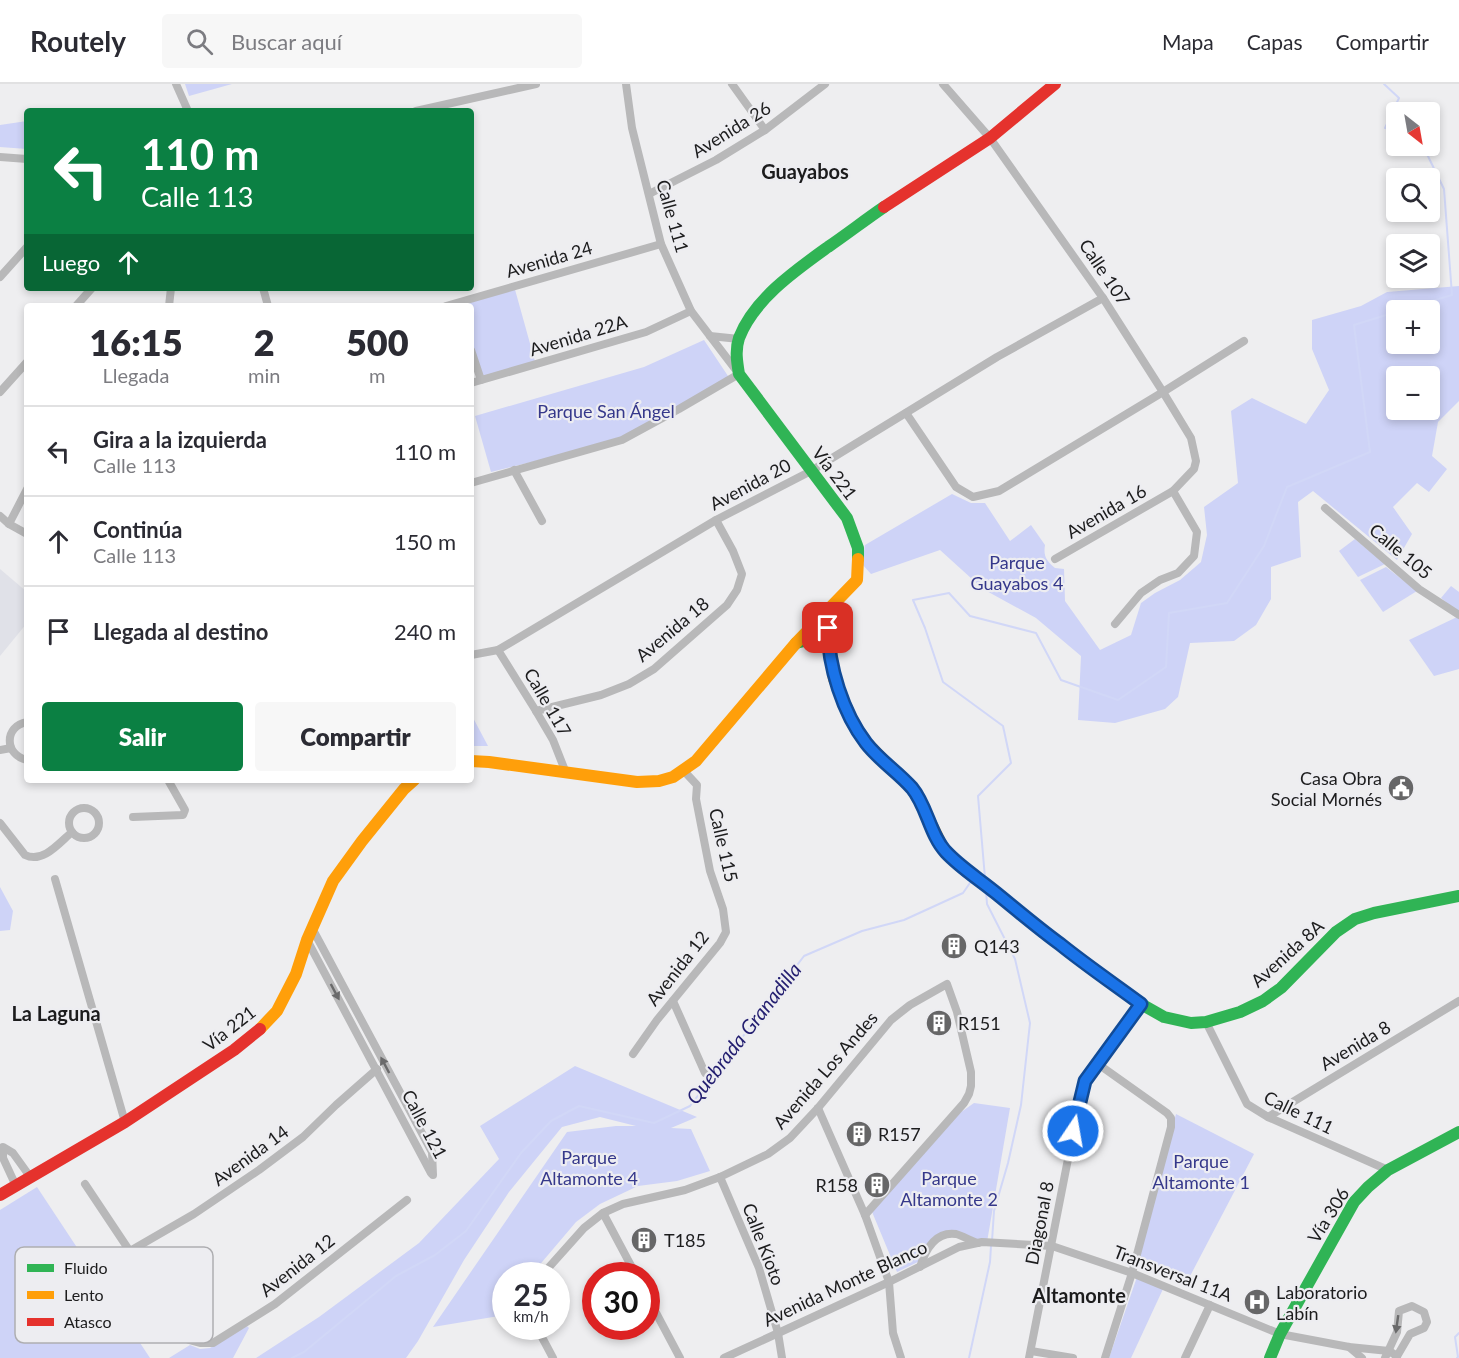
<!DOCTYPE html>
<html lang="es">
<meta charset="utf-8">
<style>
body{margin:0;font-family:Lato,sans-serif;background:#f7f7f7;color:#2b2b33;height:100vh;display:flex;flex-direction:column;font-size:22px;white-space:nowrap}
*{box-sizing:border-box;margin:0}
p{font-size:20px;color:#7c7c81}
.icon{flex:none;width:33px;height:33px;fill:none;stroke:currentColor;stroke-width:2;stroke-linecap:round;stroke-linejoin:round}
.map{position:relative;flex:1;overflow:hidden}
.side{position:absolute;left:24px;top:219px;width:450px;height:480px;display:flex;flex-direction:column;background:#fff;border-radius:6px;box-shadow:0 3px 9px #0003}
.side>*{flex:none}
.guide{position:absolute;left:24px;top:24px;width:450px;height:183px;border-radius:6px;box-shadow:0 3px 9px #0003;background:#0b8043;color:#fff;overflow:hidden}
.needle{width:39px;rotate:149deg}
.buttons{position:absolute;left:1386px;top:18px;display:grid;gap:12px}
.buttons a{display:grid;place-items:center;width:54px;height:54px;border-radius:6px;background:#fff;box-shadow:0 3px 9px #0003;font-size:30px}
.speed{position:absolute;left:492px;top:1178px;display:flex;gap:12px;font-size:30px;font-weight:700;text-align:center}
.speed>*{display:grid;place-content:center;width:78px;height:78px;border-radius:50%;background:#fff;box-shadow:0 3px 9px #0003;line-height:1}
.speed small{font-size:15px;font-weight:400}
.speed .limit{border:9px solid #d22;background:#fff;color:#111}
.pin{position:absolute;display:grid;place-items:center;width:51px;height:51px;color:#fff;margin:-26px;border-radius:12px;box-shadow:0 3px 9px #0006}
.me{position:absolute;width:66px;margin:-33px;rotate:12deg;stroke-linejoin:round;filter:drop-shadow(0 0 4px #0008)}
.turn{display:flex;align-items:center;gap:21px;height:126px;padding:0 18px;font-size:27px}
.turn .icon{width:78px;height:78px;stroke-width:2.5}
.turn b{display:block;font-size:42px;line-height:51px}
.then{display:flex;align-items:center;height:57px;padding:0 18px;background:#0003;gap:12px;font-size:22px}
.eta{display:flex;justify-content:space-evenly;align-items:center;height:102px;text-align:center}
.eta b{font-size:36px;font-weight:800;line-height:42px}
.primary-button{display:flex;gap:12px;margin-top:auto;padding:12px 18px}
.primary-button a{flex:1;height:69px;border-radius:6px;background:#0b8043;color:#fff;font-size:24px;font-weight:800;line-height:69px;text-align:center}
.primary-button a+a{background:#f7f7f7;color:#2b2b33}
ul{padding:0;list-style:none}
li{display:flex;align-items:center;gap:18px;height:90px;padding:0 18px;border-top:2px solid #e1e1e2}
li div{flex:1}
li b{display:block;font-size:22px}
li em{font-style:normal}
header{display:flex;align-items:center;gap:36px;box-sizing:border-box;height:84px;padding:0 30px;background:#fff;border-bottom:2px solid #e1e1e2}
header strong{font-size:28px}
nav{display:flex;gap:33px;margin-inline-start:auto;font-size:21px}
.search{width:420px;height:54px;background:#f7f7f7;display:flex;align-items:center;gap:15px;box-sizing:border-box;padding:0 21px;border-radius:6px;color:#7c7c81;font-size:22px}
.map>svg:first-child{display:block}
</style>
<header>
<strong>Routely</strong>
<div class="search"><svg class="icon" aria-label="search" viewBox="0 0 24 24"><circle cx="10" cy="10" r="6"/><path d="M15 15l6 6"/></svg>Buscar aquí</div>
<nav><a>Mapa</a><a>Capas</a><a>Compartir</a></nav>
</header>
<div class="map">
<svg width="1459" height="1274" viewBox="0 0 1459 1274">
<rect width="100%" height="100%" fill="#eeeef0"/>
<path fill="#e0e1e8" d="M0,485L27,508V539L0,572Z"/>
<g fill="#ced3f7" fill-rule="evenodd">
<path d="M185,0H232L189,12Z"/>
<path d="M27,37V65L0,63V41Z"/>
<path d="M514,202L536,281L481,296L471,266V222H456Z"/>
<path d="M1459,202V317L1438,338L1432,372L1447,385L1429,408L1417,399L1393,423L1412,450L1397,476L1313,407L1298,418L1301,473L1271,483V515L1256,541L1234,557L1190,559L1178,613L1165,625L1115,639L1078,636L1081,572L1036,534L983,505L940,466L871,490L862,480L865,461L952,410L971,419H985L1010,457L1031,441L1045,461C1043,473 1047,477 1055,484L1064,485L1065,517L1100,566L1131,551L1141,519L1155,509L1180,496L1201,478L1207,451L1204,423L1238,399L1231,327L1252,314L1306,340L1329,306L1312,265V236L1361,222L1387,208ZM1396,226H1430V260H1396ZM1396,292H1430V326H1396Z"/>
<path d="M704,256L730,295L622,356L491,388L475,332L644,283Z"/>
<path d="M1355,455L1385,480L1358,493L1339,467Z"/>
<path d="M1386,483L1417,507L1383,528L1360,496Z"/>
<path d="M1451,502L1459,508V529L1441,514Z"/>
<path d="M1457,533L1459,535V585L1434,592L1409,556Z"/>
<path d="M471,630L488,662H471Z"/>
<path d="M0,803L13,827L10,846L0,847Z"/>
<path d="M575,982L697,1033L671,1044L691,1045L710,1087L677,1097L638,1102L600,1120L576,1138L531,1191H506L505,1231L433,1243L567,1048L616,1042H636L600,1033L562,1043L509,1108L464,1176L418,1257L406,1274H256L319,1233L419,1159L499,1075L480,1042Z"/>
<path d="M974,1019L1010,1024L987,1158L954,1150L941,1153L922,1176L897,1188L870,1123L947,1038Z"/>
<path d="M1176,1030L1254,1070L1188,1196L1138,1180Z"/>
<path d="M37,1103L150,1274H0V1126Z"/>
<path d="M1137,1193L1163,1205L1131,1274H1109Z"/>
<path d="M247,1242L249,1244L233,1274H169L190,1261L200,1265L210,1264Z"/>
</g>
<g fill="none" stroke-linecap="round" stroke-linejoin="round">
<g stroke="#d1d7f7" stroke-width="2">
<path d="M1384,0L1399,14L1385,44L1396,46"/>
<path d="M1402,226L1452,211L1444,105L1423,62"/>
<path d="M985,794L978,712L1011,679L1003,642L943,598L925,544L913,516L949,509L970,532L1036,549L1061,596L1118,616L1166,583L1169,529L1227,519L1264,462L1287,403L1370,368L1354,241L1396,228"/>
<path d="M986,806L987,820L1015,875L1030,939L1021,1021L1008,1079L994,1127L992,1157"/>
<path d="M292,1274L304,1268L396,1192L435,1171L466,1147L521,1069L551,1037L579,1022L654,1039L690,1022L804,872L862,847L904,836L939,820L963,809L972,796"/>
<path d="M969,1274L990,1178L991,1162"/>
<path d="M1457,1274L1458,1273L1455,1253L1459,1249"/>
</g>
<g stroke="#b8b8b9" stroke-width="8">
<path d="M176,0L188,27"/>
<path d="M732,0L765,46"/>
<path d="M943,0L990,54L1103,214L1163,308L1191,354L1196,377L1194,385L1173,407L1055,475"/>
<path d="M416,27L536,0"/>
<path d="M0,73L27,75"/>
<path d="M649,110L716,76L765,46L825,0"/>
<path d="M0,193L27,163"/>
<path d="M263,204L268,222"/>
<path d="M76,222L92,204"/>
<path d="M169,222L171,204"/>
<path d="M446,222L661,160"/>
<path d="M710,252L739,255"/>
<path d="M471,266L481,296"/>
<path d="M471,299L646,248L691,227"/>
<path d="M0,308L27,278"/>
<path d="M906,329L956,403L973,413L999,407L1163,308L1244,257"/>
<path d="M514,386L542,437"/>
<path d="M471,399L622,356L679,325L739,290L691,227L661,160L632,44L626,0"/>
<path d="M1325,424L1419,505L1459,531"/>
<path d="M0,432L9,440L27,450"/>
<path d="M9,440L27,405"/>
<path d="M1115,540L1141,509L1160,496L1178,489L1194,472L1197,448L1173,407"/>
<path d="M498,566L536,627L553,656L566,689"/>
<path d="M471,571L498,566L716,436L811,387L997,273L1103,214"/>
<path d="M536,627L601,611L629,600L654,585L727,521L737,506L742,490L733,467L716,436"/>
<path d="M27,638C4,642 4,671 27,676"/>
<path d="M0,666L11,664"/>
<circle cx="84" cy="739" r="15"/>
<path d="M133,733L183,731L185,726L168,696"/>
<path d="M0,739L25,771C43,780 60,758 72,748"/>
<path d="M55,795L125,1038"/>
<path d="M312,844L432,1068L433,1091"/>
<path d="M307,856L431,1089"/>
<path d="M673,917L705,989"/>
<path d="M1206,938L1247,1020L1268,1033L1388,1086"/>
<path d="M633,970L657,936L720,859L726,848L723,825L710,787L696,715L697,701L684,687"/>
<path d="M1098,980L1167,1029L1171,1034V1043L1132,1189L1105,1274"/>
<path d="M818,1024L865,1131L889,1198L893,1249L901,1274"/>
<path d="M1268,1033L1459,917"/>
<path d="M720,1093L759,1184L778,1249L782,1274"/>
<path d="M85,1100L189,1256L200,1259H213L275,1220L407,1116"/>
<path d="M16,1102L3,1074V1063L13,1069L31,1094"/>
<path d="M603,1129L636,1191"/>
<path d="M130,1167L194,1130L259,1086L303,1053L336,1021L377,985"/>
<path d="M920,1183C925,1167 935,1147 956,1150C963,1152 971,1157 978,1159"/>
<path d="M542,1191L584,1144L603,1129L623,1120L685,1106L720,1093L768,1070L790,1054L818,1024L891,936L910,921L947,900L957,928L971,988V1002L969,1010L964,1019L865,1131"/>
<path d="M646,1210L680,1274"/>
<path d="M536,1242L553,1274"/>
<path d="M1349,1263L1362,1274"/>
<path d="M1031,1267L1073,1274"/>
<path d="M724,1274L889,1198L959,1163L982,1158L1052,1162L1132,1189L1280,1250L1349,1263L1389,1267L1397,1272"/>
<path d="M1029,1274L1078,1024L1085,997L1141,920"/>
<path d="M1185,1274L1210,1221"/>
<path d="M1385,1274L1397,1248L1399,1227L1412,1222L1424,1228L1427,1238L1424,1244L1410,1250L1396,1274"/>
</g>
<g stroke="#30b455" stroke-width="12">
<path d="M858,475V464L847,434L739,290C737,278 735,266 739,254C754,215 796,186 828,163C847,150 865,136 884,123"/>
<path d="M796,559L808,556L828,561"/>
<path d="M1048,851L1141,920L1164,933L1191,939L1206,938L1240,928L1263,917L1281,904L1336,848L1355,835L1374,829L1459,812"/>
<path d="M1270,1274L1280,1250L1354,1118L1368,1103L1388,1086L1459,1048"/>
</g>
<g stroke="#ff9f0a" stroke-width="12">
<path d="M828,527V561L834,595L853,638L866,658L912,705L922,721L945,768L967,788L989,803L1048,851"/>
<path d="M471,677L489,678L637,698L659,697L673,693L696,677L796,559L857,496L858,475"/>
<path d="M260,945L277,927L296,890L307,856L333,797L362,757L404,705L414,696"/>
</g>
<g stroke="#e5322d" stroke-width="12">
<path d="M884,123L990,54L1055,0"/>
<path d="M0,1111L125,1038L234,966L260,945"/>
</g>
</g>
<defs><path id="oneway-solid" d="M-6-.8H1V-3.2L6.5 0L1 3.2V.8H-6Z" transform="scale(1.5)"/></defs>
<g fill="#6a6a6b">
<use href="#oneway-solid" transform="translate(335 908) rotate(62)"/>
<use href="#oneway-solid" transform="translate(385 981) rotate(-118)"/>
<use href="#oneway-solid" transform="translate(1397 1240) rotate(98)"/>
</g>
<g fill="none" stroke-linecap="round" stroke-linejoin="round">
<defs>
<path id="route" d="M828,544C828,582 843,629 866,659C879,676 898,688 912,704C927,722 930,751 946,768C961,784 979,795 996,809C1017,826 1038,844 1060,860C1086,881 1114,900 1141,920L1085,997L1073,1047"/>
</defs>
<use href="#route" stroke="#114b97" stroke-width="15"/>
<use href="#route" stroke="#1a73e8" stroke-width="10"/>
</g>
<defs>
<symbol id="civic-disc" viewBox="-11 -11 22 22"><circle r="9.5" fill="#666667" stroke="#ededf1"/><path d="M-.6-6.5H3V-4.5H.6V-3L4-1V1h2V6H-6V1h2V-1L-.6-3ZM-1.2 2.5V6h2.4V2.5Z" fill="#fff"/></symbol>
<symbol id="building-disc" viewBox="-11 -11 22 22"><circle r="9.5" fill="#666667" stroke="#ededf1"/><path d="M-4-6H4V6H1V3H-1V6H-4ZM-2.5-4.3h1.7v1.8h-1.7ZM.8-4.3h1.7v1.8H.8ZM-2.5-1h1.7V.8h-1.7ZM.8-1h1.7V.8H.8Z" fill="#fff"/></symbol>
<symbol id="hospital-disc" viewBox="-11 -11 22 22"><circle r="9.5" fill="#666667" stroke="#ededf1"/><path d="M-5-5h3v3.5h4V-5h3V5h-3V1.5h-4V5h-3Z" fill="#fff"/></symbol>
</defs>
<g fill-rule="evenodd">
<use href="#civic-disc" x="1386" y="689" width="30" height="30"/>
<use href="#building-disc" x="939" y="847" width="30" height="30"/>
<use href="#building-disc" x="924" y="924" width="30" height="30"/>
<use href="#building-disc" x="844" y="1035" width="30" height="30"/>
<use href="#building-disc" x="862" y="1086" width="30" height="30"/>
<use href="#building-disc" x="629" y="1141" width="30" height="30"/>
<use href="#hospital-disc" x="1242" y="1203" width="30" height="30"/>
</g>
<g text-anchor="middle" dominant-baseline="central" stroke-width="4.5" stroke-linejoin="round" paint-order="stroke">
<g font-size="18" fill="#1c1c1d" stroke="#ededf1">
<text transform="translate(731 45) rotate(-32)">Avenida 26</text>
<text transform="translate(673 132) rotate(74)">Calle 111</text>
<text transform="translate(549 175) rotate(-16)">Avenida 24</text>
<text transform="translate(1105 188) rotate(56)">Calle 107</text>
<text transform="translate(578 251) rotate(-17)">Avenida 22A</text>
<text transform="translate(835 389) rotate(53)">Vía 221</text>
<text transform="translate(750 400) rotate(-28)">Avenida 20</text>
<text transform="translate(1106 427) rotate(-30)">Avenida 16</text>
<text transform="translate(1401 467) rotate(40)">Calle 105</text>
<text transform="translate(672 545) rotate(-40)">Avenida 18</text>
<text transform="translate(548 618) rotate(60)">Calle 117</text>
<text transform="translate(724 761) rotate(77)">Calle 115</text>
<text transform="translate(1287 869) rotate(-42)">Avenida 8A</text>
<text transform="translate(677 884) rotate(-52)">Avenida 12</text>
<text transform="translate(229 944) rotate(-38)">Vía 221</text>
<text transform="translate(1355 961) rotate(-31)">Avenida 8</text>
<text transform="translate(825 986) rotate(-49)">Avenida Los Andes</text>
<text transform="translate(1299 1028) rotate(26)">Calle 111</text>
<text transform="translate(425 1040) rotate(62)">Calle 121</text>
<text transform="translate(250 1071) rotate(-36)">Avenida 14</text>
<text transform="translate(1328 1131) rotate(-58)">Vía 306</text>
<text transform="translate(1039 1139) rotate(-79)">Diagonal 8</text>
<text transform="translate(764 1160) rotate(69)">Calle Kioto</text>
<text transform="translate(297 1181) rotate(-38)">Avenida 12</text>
<text transform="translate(1173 1189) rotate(21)">Transversal 11A</text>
<text transform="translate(845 1199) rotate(-25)">Avenida Monte Blanco</text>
</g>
<g font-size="18" fill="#35388b" stroke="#ededf1">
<text x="606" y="327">Parque San Ángel</text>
<text x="1017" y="478">Parque<tspan x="1017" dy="21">Guayabos 4</tspan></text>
<text x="589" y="1073">Parque<tspan x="589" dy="21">Altamonte 4</tspan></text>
<text x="1201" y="1077">Parque<tspan x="1201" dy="21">Altamonte 1</tspan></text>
<text x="949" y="1094">Parque<tspan x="949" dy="21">Altamonte 2</tspan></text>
</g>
<g font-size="18" fill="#1c1c1d" stroke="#ededf1" text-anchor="start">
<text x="1382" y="694" text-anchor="end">Casa Obra<tspan x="1382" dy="21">Social Mornés</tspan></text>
<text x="974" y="862">Q143</text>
<text x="958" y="939">R151</text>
<text x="878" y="1050">R157</text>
<text x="858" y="1101" text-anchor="end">R158</text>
<text x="664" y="1156">T185</text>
<text x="1276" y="1208">Laboratorio<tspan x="1276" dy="21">Labín</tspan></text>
</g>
<g font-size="20" font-weight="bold" fill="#1c1c1d" stroke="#ededf1">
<text x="805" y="87">Guayabos</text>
<text x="56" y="929">La Laguna</text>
<text x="1079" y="1211">Altamonte</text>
</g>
<g font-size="20" font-style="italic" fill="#221d6f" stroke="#ededf1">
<text transform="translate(743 949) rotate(-52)">Quebrada Granadilla</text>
</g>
</g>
<rect x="15" y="1163" width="198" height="96" rx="9" fill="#ededf1" stroke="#aeaeb1" stroke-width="1.5"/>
<rect x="27" y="1180" width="27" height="8" fill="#30b455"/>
<rect x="27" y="1207" width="27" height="8" fill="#ff9f0a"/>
<rect x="27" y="1234" width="27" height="8" fill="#e5322d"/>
<g font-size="16" fill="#1c1c1d">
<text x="64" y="1190">Fluido</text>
<text x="64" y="1217">Lento</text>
<text x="64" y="1244">Atasco</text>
</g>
</svg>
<div class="buttons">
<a><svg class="needle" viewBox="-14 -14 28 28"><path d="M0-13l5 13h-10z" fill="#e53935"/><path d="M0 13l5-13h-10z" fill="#7c7c81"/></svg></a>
<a><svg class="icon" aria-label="search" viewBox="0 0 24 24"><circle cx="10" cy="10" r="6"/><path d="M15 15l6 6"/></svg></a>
<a><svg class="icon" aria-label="layers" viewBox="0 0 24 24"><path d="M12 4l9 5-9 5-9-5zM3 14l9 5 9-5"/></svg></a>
<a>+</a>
<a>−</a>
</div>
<div class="speed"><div>25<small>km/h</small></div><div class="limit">30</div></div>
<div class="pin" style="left:828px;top:544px;background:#d93025"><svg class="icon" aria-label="arrive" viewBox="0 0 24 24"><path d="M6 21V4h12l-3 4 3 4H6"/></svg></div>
<svg class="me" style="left:1073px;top:1047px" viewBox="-20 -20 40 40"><circle r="17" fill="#1a73e8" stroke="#fff" stroke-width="3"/><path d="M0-11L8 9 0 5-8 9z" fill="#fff"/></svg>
<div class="guide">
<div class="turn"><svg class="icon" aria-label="left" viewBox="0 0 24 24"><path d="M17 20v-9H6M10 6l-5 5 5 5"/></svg><div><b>110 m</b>Calle 113</div></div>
<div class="then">Luego<svg class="icon" aria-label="ahead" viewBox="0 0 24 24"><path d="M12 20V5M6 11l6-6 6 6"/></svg></div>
</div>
<section class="side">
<div class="eta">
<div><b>16:15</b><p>Llegada</p></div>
<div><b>2</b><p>min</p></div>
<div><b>500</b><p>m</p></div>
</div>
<ul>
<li><svg class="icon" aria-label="left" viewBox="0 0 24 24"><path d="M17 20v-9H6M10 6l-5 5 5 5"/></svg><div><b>Gira a la izquierda</b><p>Calle 113</p></div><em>110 m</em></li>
<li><svg class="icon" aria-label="ahead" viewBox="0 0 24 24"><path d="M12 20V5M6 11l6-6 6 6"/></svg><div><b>Continúa</b><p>Calle 113</p></div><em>150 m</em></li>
<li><svg class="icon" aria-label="arrive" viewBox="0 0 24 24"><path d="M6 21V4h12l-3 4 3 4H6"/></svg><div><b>Llegada al destino</b></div><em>240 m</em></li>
</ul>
<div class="primary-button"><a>Salir</a><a>Compartir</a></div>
</section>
</div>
